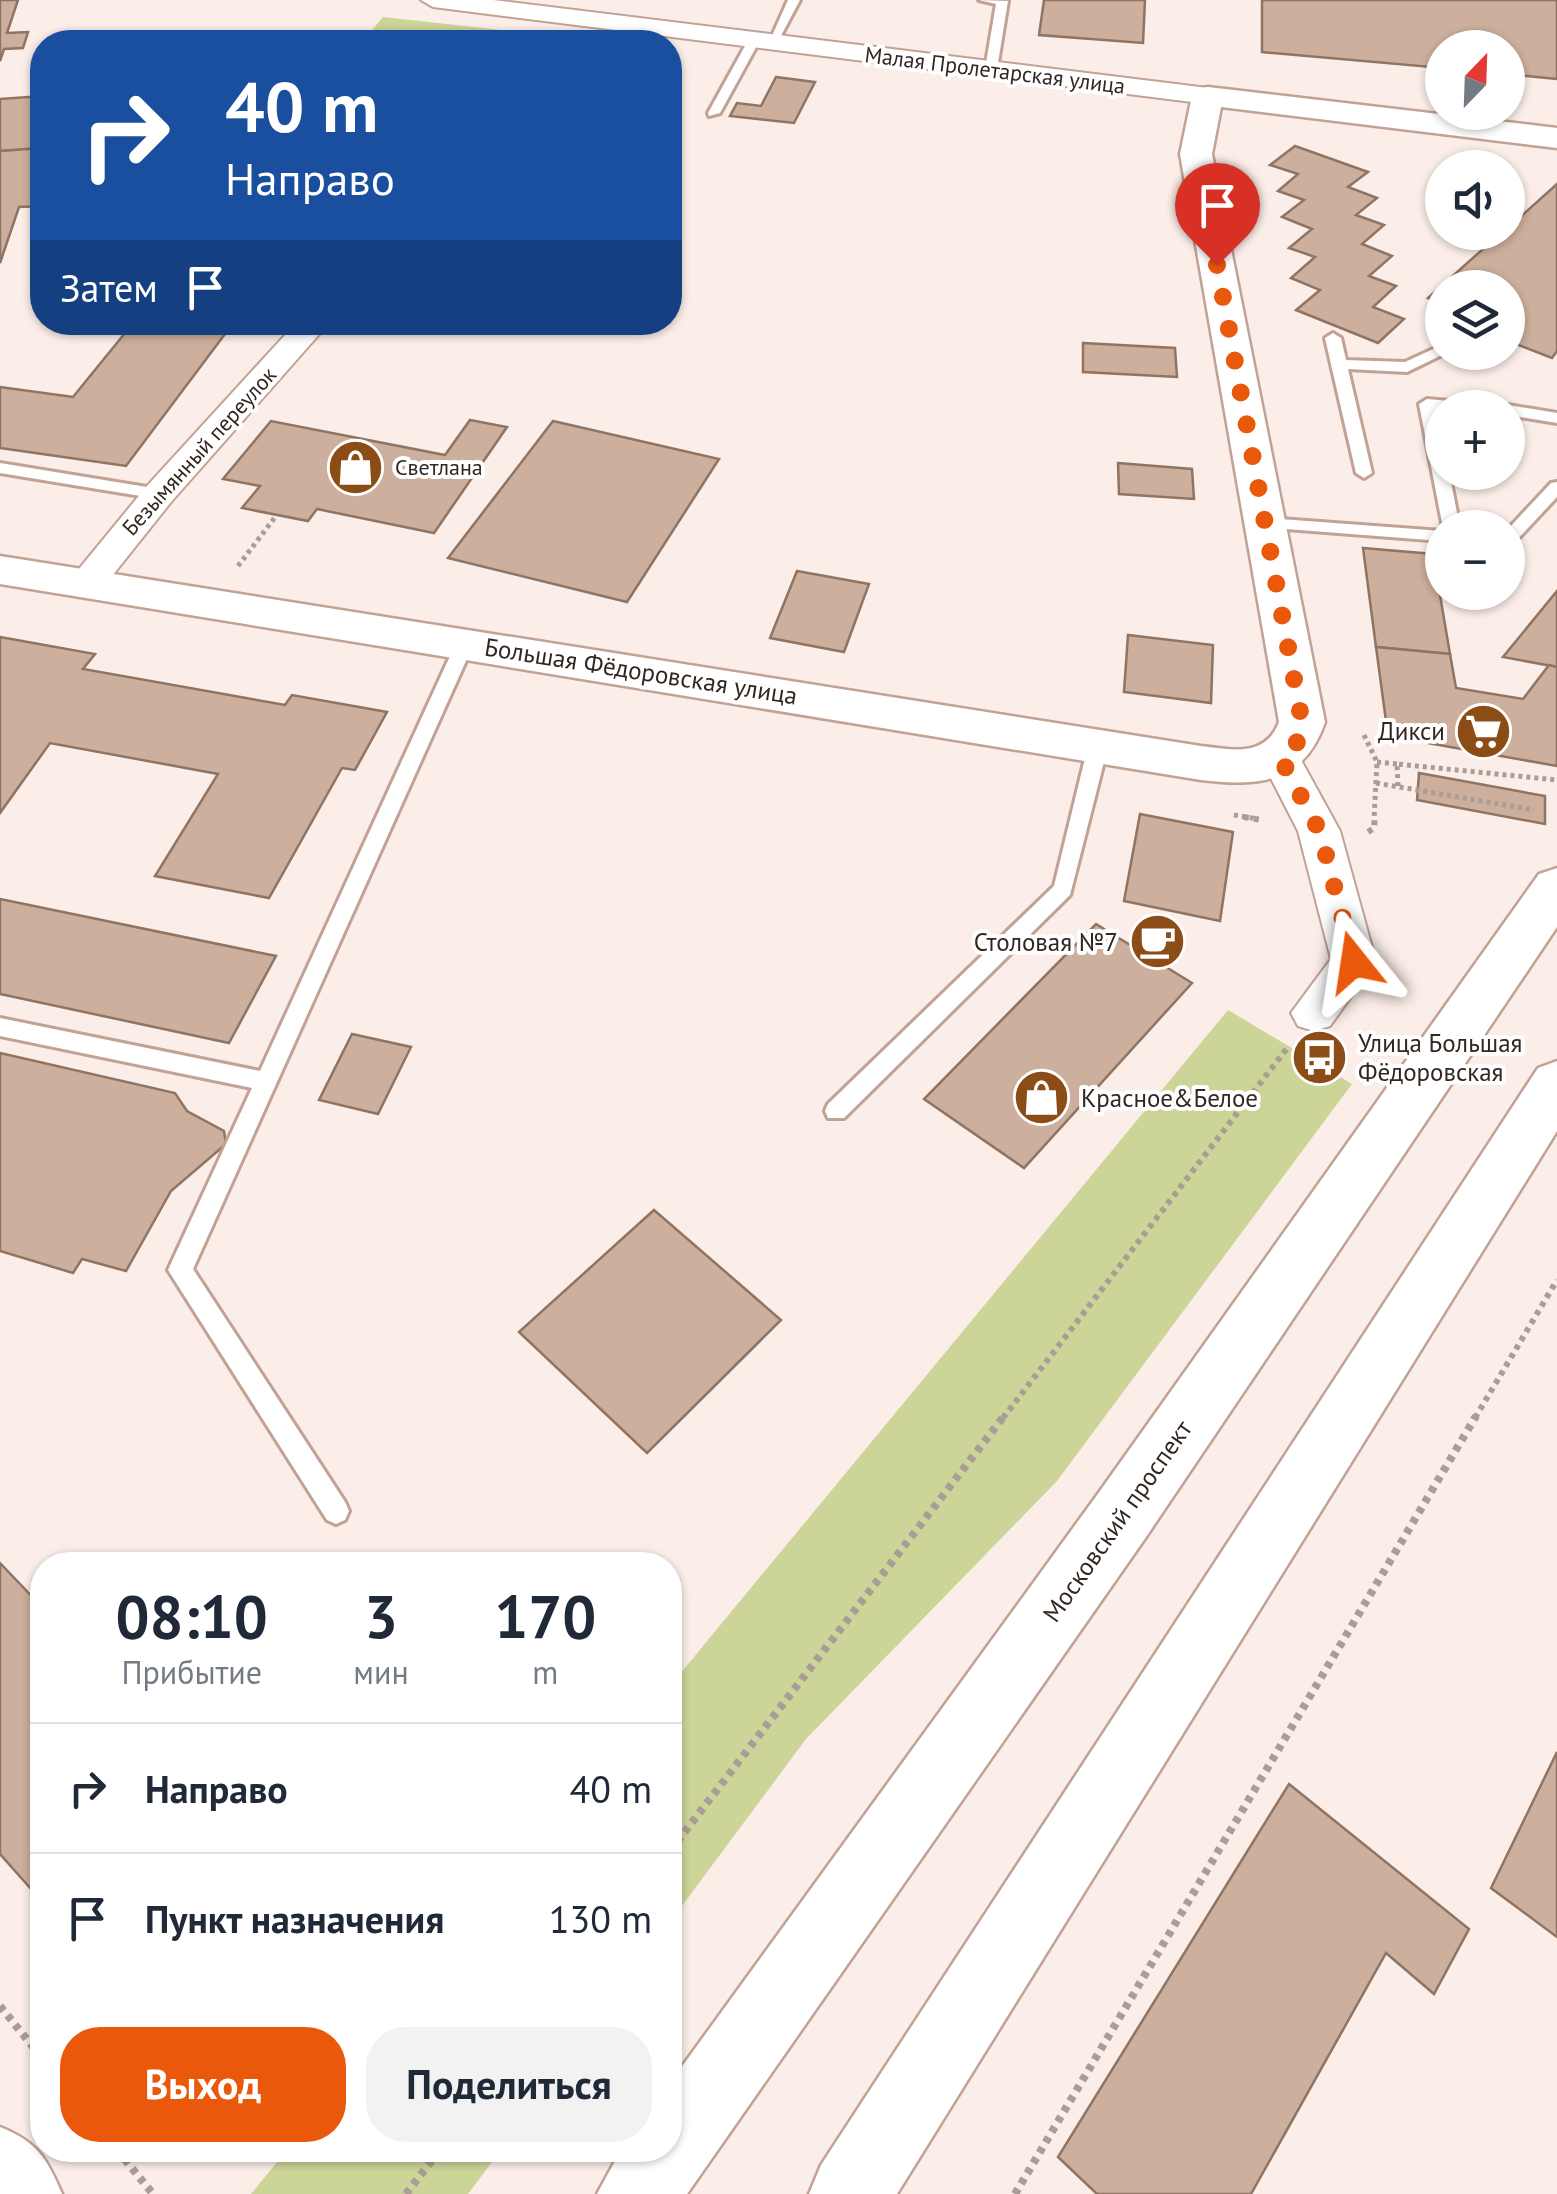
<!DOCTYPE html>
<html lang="ru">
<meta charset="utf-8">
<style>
body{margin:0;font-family:"PT Sans",sans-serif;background:#f2f2f3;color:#1f2937;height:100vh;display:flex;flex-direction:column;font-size:38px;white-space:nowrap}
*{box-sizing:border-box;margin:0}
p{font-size:32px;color:#747a83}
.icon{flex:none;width:55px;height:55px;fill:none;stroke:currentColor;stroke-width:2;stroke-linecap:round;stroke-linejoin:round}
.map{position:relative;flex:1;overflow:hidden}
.side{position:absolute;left:30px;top:1552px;width:652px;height:610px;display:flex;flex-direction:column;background:#fff;border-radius:40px;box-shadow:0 2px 8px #0004}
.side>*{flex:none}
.top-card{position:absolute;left:30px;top:30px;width:652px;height:305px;border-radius:40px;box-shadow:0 2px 8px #0004;background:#1a4fa0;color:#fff;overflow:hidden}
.needle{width:65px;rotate:23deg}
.controls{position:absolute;left:1425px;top:30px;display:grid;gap:20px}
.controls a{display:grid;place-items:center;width:100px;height:100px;border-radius:50%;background:#fff;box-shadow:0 2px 8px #0004;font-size:50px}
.pin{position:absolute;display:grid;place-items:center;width:85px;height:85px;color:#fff;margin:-102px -42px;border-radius:50% 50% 50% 0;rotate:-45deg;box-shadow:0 0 10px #0007}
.pin .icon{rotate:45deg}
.me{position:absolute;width:110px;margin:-55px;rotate:345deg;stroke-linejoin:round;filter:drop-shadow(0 0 8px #0008)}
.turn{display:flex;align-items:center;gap:35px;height:210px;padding:0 30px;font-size:45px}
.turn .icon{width:130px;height:130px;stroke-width:2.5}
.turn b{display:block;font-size:70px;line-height:85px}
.then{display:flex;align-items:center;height:95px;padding:0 30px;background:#0003;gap:20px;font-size:38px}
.eta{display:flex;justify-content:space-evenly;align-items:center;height:170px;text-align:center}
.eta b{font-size:60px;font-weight:700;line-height:70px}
.primary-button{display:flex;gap:20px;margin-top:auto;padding:20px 30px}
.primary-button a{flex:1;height:115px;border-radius:40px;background:#ea580c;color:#fff;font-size:40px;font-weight:700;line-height:115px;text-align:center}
.primary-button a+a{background:#f2f2f3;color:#1f2937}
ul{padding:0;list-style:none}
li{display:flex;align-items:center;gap:30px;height:130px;padding:0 30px;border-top:2px solid #e0e1e3}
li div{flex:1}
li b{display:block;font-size:38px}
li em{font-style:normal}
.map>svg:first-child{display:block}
</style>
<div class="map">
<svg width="1557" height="2194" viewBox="0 0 1557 2194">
<rect width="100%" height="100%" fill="#fbede7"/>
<g fill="#cdd498">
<path d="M383,17L501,30L491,42H373V29Z"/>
<path d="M1228,1010L1352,1084L1057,1481L806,1739L670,1922V1686Z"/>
<path d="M287,2150H501L468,2194H251Z"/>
</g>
<g fill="#ccaf9c" stroke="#907463" stroke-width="2.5">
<path d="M0,0H18L7,33L28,32L23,48L4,49L0,61Z"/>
<path d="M1044,0H1145L1143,43L1039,35Z"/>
<path d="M1262,0H1557V79L1508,74V48H1442V68L1262,52Z"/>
<path d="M776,77L815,82L794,123L730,116L737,103L761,106Z"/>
<path d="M42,96V148L0,151V99Z"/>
<path d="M1295,146L1368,172L1348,187L1377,198L1356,215L1384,225L1362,244L1392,256L1369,276L1396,286L1373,307L1404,319L1378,343L1296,310L1320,290L1291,278L1315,257L1289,248L1312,229L1282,217L1304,200L1278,191L1298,174L1270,165Z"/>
<path d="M42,148V206L19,207L0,263V151Z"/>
<path d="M1557,184V351L1552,358L1508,341V288H1442V303L1428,298L1502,232H1508V228Z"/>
<path d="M134,322H234L126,466L0,448V387L73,397Z"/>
<path d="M1083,343L1175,348L1177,377L1083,372Z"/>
<path d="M470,420L507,427L434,533L317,509L308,521L242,508L260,486L223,479L271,421L445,455Z"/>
<path d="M553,421L719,459L627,602L448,558Z"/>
<path d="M1118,463L1192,469L1194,499L1119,494Z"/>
<path d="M1363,548L1433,554L1450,654L1376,647Z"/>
<path d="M797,571L869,584L844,652L770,638Z"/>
<path d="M1557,591V667L1503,657Z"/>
<path d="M1128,635L1213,645L1211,703L1124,692Z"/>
<path d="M0,637L95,654L83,669L285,705L292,695L387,712L355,770L342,768L269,898L155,876L218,774L50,743L0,813Z"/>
<path d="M1376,647L1450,654L1456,688L1523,699L1549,665L1557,667V766L1388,736Z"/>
<path d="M1419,773L1545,796V824L1417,800Z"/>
<path d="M1140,814L1233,832L1220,921L1124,901Z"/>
<path d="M0,899L276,956L229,1043L0,994Z"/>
<path d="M1096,924L1192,983L1024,1168L924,1099Z"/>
<path d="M352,1034L411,1047L378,1114L319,1100Z"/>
<path d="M0,1053L175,1093L187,1111L224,1131L226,1144L171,1191L126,1271L82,1259L73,1273L0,1251Z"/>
<path d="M654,1210L781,1320L647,1453L519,1332Z"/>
<path d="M0,1563L42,1607V1877L31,1889L0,1854Z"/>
<path d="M1557,1752V1937L1491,1888Z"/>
<path d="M1289,1784L1469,1929L1434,1994L1386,1953L1251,2194H1097L1058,2157Z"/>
</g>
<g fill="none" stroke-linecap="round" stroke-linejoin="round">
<defs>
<g id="service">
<path d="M788,0H800L776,45H768Z"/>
<path d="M979,0L1008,1L997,69L991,73L985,69L996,4Z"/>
<path d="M750,37L760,40L720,113L709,116L708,113Z"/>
<path d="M1333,333L1341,338L1346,360L1405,362L1442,345V352H1448L1407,372L1348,369L1372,473L1364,478L1356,473L1325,338Z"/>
<path d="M1427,399L1471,403L1479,408L1436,410L1442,441V472H1449L1460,528H1443L1419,404Z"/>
<path d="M1508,405L1557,413V423L1508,415V408H1502Z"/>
<path d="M0,463L159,489L167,494L159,499L0,473Z"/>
<path d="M1557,482V497L1514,543L1508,544V529L1551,483Z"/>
<path d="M1265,518L1442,531V541L1259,527V519Z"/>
<path d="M465,637L474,643L193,1269L345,1502L349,1511L345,1520L336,1524L327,1520L168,1270L252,1088L0,1036V1018L260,1071L456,643Z"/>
<path d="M1098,739L1108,746L1070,895L844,1118H828L825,1111L828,1104L1054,886L1088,746Z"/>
</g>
<g id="minor">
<path d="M421,0H493L1208,88L1221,96L1208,104L433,7Z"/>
<path d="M297,322H330L171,502L100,591L87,595L74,591L69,583L74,575L147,486Z"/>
<path d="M1281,745L1295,749L1340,831L1376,962L1330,1026L1314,1031L1298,1026L1291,1013L1331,959L1298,831L1261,759L1267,749Z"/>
</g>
<path id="tertiary" d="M1208,87L1557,128V148L1221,107L1212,154L1325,722C1304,783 1260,787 1201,780L0,584V556L1201,746C1233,750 1266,757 1279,722L1180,154L1192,96L1197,89Z"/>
<path id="secondary" d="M0,2127C37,2142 46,2157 62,2194H0Z"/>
<g id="primary">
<path d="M1557,868V927L1146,1537L687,2194H597L621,2150H670V2083L1100,1491L1539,874Z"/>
<path d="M1557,1061V1131L897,2194H809L821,2165L1538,1068Z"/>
</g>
</defs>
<use href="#service" stroke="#c2a294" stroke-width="6"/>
<use href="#minor" stroke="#c2a294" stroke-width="4"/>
<use href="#tertiary" stroke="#c2a294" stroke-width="5"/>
<use href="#secondary" stroke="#c2a294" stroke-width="5"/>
<use href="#primary" stroke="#c2a294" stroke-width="5"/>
<g stroke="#aa9c96" stroke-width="5" stroke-dasharray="4 4" stroke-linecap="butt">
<path d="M238,566L276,516"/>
<path d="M1364,735L1377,762L1374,819"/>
<path d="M1377,762L1397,764"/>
<path d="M1376,783L1534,810"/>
<path d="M1398,786L1397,764L1557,780"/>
<path d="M1234,815L1258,819"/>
</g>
<g stroke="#aa9c96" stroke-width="6" stroke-dasharray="5 5" stroke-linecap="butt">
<path d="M1244,817L1261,820"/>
<path d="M1368,832L1374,828L1375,817"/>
<path d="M1003,1418L1288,1047"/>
<path d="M1475,1418L1557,1280"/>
</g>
<g stroke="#aa9c96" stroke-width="8" stroke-dasharray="6 6" stroke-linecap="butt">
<path d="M670,1851L1004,1416"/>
<path d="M0,2006L42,2058"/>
<path d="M117,2150L153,2194"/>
<path d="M406,2194L440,2150"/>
<path d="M1015,2194L1476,1416"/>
</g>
<use href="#service" fill="#fff" fill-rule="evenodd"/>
<use href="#minor" fill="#fff" fill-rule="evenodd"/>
<use href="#tertiary" fill="#fff" fill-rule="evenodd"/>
<use href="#secondary" fill="#fff" fill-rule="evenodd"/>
<use href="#primary" fill="#fff" fill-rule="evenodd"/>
</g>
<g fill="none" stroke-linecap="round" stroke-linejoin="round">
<path stroke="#ea580c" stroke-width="18" stroke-dasharray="0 32.4" d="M1217,265L1302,722L1298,741L1281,759L1320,832L1354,962"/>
</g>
<defs>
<symbol id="shop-disc" viewBox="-11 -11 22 22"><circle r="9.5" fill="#8c4c15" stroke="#fff"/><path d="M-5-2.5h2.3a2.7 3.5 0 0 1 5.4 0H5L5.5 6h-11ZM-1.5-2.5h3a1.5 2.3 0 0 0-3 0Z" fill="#fff"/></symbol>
<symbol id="supermarket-disc" viewBox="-11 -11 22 22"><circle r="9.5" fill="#8c4c15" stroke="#fff"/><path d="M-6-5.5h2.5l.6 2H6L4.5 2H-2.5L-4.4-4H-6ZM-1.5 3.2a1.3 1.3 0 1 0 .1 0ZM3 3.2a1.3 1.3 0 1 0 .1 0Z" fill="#fff"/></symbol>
<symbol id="cafe-disc" viewBox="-11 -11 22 22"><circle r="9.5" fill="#8c4c15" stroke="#fff"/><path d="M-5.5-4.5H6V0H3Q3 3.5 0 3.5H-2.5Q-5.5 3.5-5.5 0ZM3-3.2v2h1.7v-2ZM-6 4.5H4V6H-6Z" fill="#fff"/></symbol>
<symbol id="bus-disc" viewBox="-11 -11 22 22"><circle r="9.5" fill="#8c4c15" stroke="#fff"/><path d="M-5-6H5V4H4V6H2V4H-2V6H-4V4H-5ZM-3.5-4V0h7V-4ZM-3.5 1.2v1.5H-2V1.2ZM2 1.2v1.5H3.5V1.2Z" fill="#fff"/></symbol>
</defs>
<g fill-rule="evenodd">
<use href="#shop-disc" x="324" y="436" width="63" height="63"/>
<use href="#supermarket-disc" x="1452" y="700" width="63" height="63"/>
<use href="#cafe-disc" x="1126" y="910" width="63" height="63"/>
<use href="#bus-disc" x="1288" y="1026" width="63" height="63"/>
<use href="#shop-disc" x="1010" y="1066" width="63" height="63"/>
</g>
<g text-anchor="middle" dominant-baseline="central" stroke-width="8" stroke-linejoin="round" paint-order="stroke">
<g font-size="22" fill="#322620" stroke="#fff">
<text transform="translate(995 70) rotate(7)">Малая Пролетарская улица</text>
<text transform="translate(199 451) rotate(-48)">Безымянный переулок</text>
</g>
<g font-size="22" fill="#322620" stroke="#fff" text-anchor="start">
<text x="395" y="467">Светлана</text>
</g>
<g font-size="25" fill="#322620" stroke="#fff">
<text transform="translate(641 671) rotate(9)">Большая Фёдоровская улица</text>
<text transform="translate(1117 1521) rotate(-55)">Московский проспект</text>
</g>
<g font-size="25" fill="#322620" stroke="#fff" text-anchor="end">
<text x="1445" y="731">Дикси</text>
<text x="1118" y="942">Столовая №7</text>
<text x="1358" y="1043" text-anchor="start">Улица Большая<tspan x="1358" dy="29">Фёдоровская</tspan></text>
<text x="1081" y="1098" text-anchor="start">Красное&amp;Белое</text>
</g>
</g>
</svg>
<div class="controls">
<a><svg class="needle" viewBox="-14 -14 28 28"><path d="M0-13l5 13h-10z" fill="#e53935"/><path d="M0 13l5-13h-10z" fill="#747a83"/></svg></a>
<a><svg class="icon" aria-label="sound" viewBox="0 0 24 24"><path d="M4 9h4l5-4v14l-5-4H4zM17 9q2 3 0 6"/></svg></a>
<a><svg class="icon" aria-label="layers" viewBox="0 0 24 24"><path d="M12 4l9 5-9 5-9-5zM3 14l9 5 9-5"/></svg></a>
<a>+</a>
<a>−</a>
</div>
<div class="pin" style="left:1217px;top:265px;background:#d93025"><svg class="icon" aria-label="arrive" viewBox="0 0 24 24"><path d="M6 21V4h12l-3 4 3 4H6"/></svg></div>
<svg class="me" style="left:1354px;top:962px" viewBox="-20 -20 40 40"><path d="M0-17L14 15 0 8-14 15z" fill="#ea580c" stroke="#fff" stroke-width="4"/></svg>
<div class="top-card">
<div class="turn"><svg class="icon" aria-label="right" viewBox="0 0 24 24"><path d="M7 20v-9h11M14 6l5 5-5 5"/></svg><div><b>40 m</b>Направо</div></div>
<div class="then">Затем<svg class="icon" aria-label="arrive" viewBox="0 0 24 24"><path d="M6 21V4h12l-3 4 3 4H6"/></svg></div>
</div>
<section class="side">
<div class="eta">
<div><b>08:10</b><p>Прибытие</p></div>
<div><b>3</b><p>мин</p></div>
<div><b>170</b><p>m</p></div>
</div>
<ul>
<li><svg class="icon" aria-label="right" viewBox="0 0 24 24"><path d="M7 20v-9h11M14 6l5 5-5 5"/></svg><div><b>Направо</b></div><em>40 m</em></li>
<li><svg class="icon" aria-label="arrive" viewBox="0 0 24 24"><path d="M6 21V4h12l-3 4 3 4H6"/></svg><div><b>Пункт назначения</b></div><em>130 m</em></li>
</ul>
<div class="primary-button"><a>Выход</a><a>Поделиться</a></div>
</section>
</div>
